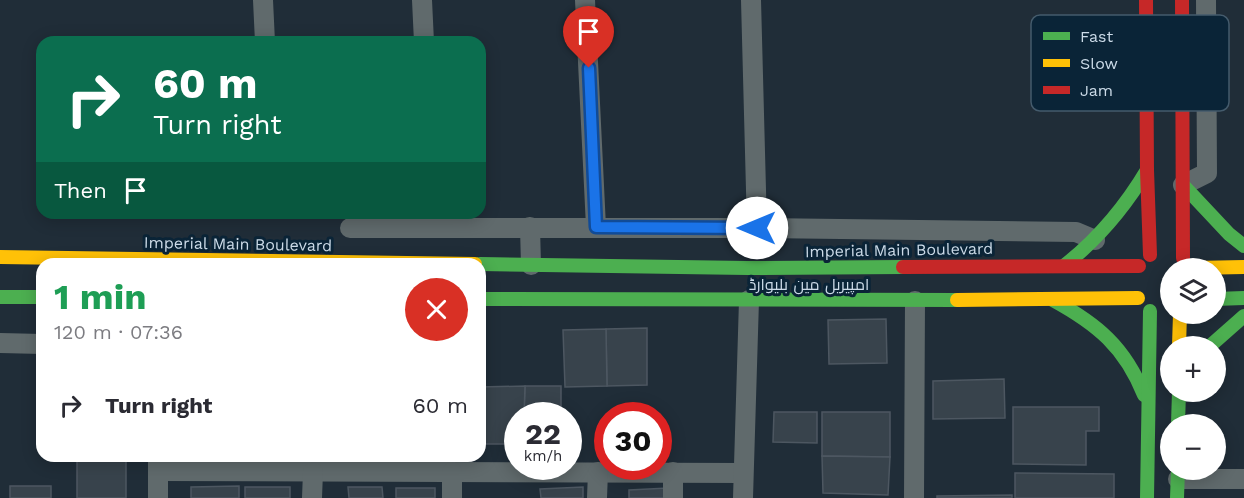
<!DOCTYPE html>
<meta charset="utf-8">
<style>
body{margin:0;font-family:"Work Sans",Cairo,sans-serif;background:#f2f2f3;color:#2b2b33;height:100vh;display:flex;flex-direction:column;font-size:22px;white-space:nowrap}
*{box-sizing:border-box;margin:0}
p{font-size:20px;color:#7c7c81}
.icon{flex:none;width:33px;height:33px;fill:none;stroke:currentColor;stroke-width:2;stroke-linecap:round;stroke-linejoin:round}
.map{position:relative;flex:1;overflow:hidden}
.sheet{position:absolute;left:36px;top:258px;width:450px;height:204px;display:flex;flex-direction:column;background:#fff;border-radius:18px;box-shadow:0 3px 15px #0003}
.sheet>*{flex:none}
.hud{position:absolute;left:36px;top:36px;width:450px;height:183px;border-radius:18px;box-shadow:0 3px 15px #0003;background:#0b6e4f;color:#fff;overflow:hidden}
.controls{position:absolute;left:1160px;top:258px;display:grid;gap:12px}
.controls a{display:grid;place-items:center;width:66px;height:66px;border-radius:50%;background:#fff;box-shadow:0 3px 15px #0003;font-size:30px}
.speed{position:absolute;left:504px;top:402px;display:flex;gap:12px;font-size:30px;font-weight:700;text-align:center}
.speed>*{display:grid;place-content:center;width:78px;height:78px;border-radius:50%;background:#fff;box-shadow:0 3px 15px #0003;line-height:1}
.speed small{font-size:15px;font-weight:400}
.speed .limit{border:9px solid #d22;background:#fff;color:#111}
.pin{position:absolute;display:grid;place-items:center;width:51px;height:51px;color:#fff;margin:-62px -26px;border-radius:50% 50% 50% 0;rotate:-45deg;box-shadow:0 0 6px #0007}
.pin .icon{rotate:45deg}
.me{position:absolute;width:66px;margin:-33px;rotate:270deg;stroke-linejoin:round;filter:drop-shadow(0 0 4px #0008)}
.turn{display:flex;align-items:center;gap:21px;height:126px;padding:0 18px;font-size:27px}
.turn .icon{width:78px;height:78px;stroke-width:2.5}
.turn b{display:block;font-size:42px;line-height:51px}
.then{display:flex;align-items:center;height:57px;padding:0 18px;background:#0003;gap:12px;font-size:22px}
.round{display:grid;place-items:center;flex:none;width:63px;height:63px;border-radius:32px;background:#f2f2f3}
.head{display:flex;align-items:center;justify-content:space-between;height:102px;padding:0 18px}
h1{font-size:36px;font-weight:700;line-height:45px;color:#1e9e55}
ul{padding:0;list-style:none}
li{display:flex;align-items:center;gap:18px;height:90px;padding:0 18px}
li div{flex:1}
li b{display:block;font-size:22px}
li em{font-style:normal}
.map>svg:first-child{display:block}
</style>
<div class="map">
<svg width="1244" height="498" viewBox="0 0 1244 498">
<rect width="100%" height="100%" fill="#202d38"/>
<g fill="#38434c" stroke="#4d5761" stroke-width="1.5">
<path d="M886,319L887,363L829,364L828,320Z"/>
<path d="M647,328V385L607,386L606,329Z"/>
<path d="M606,329L607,386L565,387L563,330Z"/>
<path d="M1004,379L1005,418L933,419V381Z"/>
<path d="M525,386H561V416H524Z"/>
<path d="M525,386L524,416H518V444H480V387Z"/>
<path d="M1013,407H1099V431H1086V465L1013,464Z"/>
<path d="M774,412H817V443L773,442Z"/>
<path d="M822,412H890V457L822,456Z"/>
<rect x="77" y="456" width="49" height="42"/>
<path d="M822,456L890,457L888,495L823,493Z"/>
<path d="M1015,473L1114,474V498H1015Z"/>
<rect x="10" y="486" width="41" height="12"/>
<path d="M239,486V498H191V487Z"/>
<rect x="245" y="487" width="45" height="11"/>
<path d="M348,487H382L383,498H349Z"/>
<path d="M583,487V498H541L540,489Z"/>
<rect x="396" y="488" width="39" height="10"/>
<path d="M668,488L669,498H629V490Z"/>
<path d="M1012,495V498H937V496Z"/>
</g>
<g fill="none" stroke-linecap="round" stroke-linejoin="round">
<g stroke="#606a6c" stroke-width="20">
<path d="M263,0L265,42"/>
<path d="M422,0L424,42"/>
<path d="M585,0L596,227"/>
<path d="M751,0L757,228"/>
<path d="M1183,185L1207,173L1206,0"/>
<path d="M530,227L531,265"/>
<path d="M350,228H757L1076,232L1095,240"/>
<path d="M0,343L42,344"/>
<path d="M158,471L743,473"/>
<path d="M452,472V498"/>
<path d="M1178,479H1244"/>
<path d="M158,498V456"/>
<path d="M312,498L313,472"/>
<path d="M597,498L598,472"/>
<path d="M673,498V472"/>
<path d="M743,498L749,300"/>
<path d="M914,498L915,301"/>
</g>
<g stroke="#4caf50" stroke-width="14">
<path d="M1183,185L1229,234L1244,246"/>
<path d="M480,264L747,268L903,267"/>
<path d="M1065,265C1099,238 1125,207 1147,170"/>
<path d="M0,297H42"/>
<path d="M480,299L957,300"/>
<path d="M1215,299L1244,298"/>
<path d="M1053,300C1097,324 1125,347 1144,395"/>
<path d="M1210,346L1244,316"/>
<path d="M1178,424L1179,392"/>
<path d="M1147,498L1150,311"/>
<path d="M1177,498L1178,470"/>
</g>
<g stroke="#ffc107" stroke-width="14">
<path d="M0,257L475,264"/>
<path d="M1193,268L1244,267"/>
<path d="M957,300L1138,298"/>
<path d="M1179,346L1180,314"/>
</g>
<g stroke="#c62828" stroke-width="14">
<path d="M1146,0L1147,170L1150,255"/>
<path d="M1182,0L1183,258"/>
<path d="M903,267L1139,266"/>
</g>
</g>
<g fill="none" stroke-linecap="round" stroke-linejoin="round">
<defs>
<path id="route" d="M589,68L596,227L757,228"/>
</defs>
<use href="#route" stroke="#114b97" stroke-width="15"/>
<use href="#route" stroke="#1a73e8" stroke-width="10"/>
</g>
<g text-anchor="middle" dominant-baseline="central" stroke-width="6" stroke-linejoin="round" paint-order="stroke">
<g font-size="16" fill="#ccdbe8" stroke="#0a2437">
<text transform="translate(238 244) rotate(1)">Imperial Main Boulevard</text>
<text transform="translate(899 250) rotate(-1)">Imperial Main Boulevard</text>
<text x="809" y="284">امپیریل مین بلیوارڈ</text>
</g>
</g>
<rect x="1031" y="15" width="198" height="96" rx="9" fill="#0a2437" stroke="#445b6c" stroke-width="1.5"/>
<rect x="1043" y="32" width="27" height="8" fill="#4caf50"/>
<rect x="1043" y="59" width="27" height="8" fill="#ffc107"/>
<rect x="1043" y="86" width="27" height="8" fill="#c62828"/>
<g font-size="16" fill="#ccdbe8">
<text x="1080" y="42">Fast</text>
<text x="1080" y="69">Slow</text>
<text x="1080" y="96">Jam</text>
</g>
</svg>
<div class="controls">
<a><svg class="icon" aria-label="layers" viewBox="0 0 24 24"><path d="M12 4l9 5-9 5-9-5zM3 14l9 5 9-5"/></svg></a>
<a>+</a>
<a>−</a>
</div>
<div class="speed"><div>22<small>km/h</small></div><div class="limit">30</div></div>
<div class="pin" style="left:589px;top:68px;background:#d93025"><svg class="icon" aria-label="arrive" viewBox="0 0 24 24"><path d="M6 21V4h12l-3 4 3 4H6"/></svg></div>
<svg class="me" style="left:757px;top:228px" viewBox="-20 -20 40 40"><circle r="19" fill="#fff"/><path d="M0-13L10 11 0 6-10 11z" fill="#1a73e8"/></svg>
<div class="hud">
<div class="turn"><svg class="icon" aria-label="right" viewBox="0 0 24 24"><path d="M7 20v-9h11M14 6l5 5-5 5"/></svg><div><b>60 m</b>Turn right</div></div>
<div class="then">Then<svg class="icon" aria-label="arrive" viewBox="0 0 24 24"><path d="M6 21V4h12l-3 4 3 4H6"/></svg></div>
</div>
<section class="sheet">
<div class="head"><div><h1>1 min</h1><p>120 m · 07:36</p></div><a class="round" style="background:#d93025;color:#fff"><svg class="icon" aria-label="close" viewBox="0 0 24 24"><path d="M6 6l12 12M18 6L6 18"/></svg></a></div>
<ul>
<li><svg class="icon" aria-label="right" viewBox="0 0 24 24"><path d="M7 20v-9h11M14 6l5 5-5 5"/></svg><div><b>Turn right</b></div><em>60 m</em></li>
</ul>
</section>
</div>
